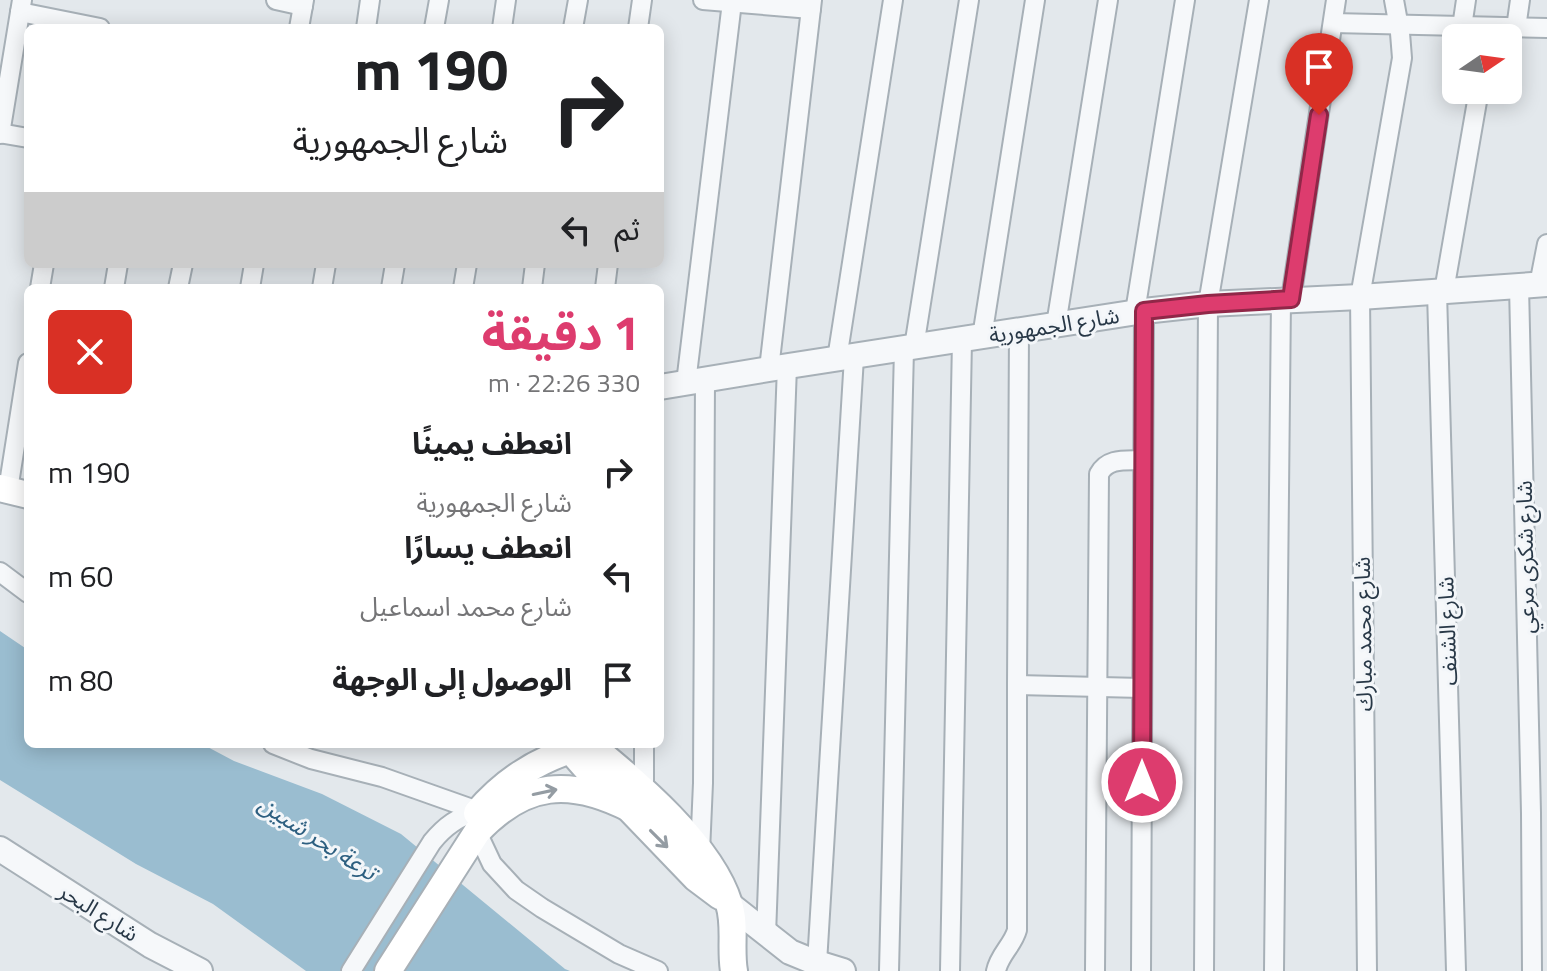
<!DOCTYPE html>
<html lang="ar">
<meta charset="utf-8">
<style>
body{margin:0;font-family:"Titillium Web","Noto Sans Arabic",sans-serif;background:#f2f2f2;color:#202124;direction:rtl;height:100vh;display:flex;flex-direction:column;font-size:30px;white-space:nowrap}
*{box-sizing:border-box;margin:0}
p{font-size:26px;color:#757577}
.icon{flex:none;width:44px;height:44px;fill:none;stroke:currentColor;stroke-width:2;stroke-linecap:round;stroke-linejoin:round}
.map{position:relative;flex:1;overflow:hidden;direction:ltr}
.details{position:absolute;left:24px;top:284px;width:640px;height:464px;display:flex;flex-direction:column;background:#fff;border-radius:12px;box-shadow:0 4px 20px #0003;direction:rtl}
.details>*{flex:none}
.hud{position:absolute;left:24px;top:24px;width:640px;height:244px;border-radius:12px;box-shadow:0 4px 20px #0003;direction:rtl;background:#fff;color:#202124;overflow:hidden}
.needle{width:52px;rotate:77deg}
.buttons{position:absolute;left:1442px;top:24px;display:grid;gap:16px}
.buttons a{display:grid;place-items:center;width:80px;height:80px;border-radius:12px;background:#fff;box-shadow:0 4px 20px #0003;font-size:40px}
.pin{position:absolute;display:grid;place-items:center;width:68px;height:68px;color:#fff;margin:-82px -34px;border-radius:50% 50% 50% 0;rotate:-45deg;box-shadow:0 0 8px #0007}
.pin .icon{rotate:45deg}
.me{position:absolute;width:88px;margin:-44px;rotate:0deg;stroke-linejoin:round;filter:drop-shadow(0 0 6px #0008)}
.turn{display:flex;align-items:center;gap:28px;height:168px;padding:0 24px;font-size:36px}
.turn .icon{width:104px;height:104px;stroke-width:2.5}
.turn b{display:block;font-size:56px;line-height:68px}
.then{display:flex;align-items:center;height:76px;padding:0 24px;background:#0003;gap:16px;font-size:30px}
.round{display:grid;place-items:center;flex:none;width:84px;height:84px;border-radius:12px;background:#f2f2f2}
.head{display:flex;align-items:center;justify-content:space-between;height:136px;padding:0 24px}
h1{font-size:48px;font-weight:700;line-height:60px;color:#dd3c6e}
ul{padding:0;list-style:none}
li{display:flex;align-items:center;gap:24px;height:104px;padding:0 24px}
li div{flex:1}
li b{display:block;font-size:30px}
li em{font-style:normal}
.map>svg:first-child{display:block}
</style>
<div class="map">
<svg width="1547" height="971" viewBox="0 0 1547 971">
<rect width="100%" height="100%" fill="#e3e8ec"/>
<path fill="#9abdd0" d="M0,631L28,650V744H202L234,761L322,794L401,834L565,969L570,971H306L213,904L136,864L0,780Z"/>
<g fill="none" stroke-linecap="round" stroke-linejoin="round">
<defs>
<g id="minor">
<path d="M276,0L303,6"/>
<path d="M703,0L811,9"/>
<path d="M20,12L100,28"/>
<path d="M1333,23L1547,28"/>
<path d="M1462,27L1466,0"/>
<path d="M299,28L304,0"/>
<path d="M366,28L370,0"/>
<path d="M434,28L439,0"/>
<path d="M502,28L506,0"/>
<path d="M573,28L578,0"/>
<path d="M638,28L642,0"/>
<path d="M1516,28L1520,0"/>
<path d="M0,133L28,138"/>
<path d="M0,134L22,0"/>
<path d="M1539,285L1547,244"/>
<path d="M1519,286L1531,813L1532,971"/>
<path d="M40,288L44,264"/>
<path d="M114,288L118,264"/>
<path d="M178,288L183,264"/>
<path d="M250,288L254,264"/>
<path d="M322,288L326,264"/>
<path d="M391,288L395,264"/>
<path d="M463,288L467,264"/>
<path d="M532,288L535,264"/>
<path d="M605,288L608,264"/>
<path d="M1444,291L1479,90"/>
<path d="M1437,292L1456,971"/>
<path d="M1291,299L1336,0"/>
<path d="M1135,312L1185,0"/>
<path d="M1056,325L1108,0"/>
<path d="M982,337L1035,0"/>
<path d="M914,347L969,0"/>
<path d="M837,359L893,0"/>
<path d="M769,369L812,0"/>
<path d="M686,383L732,2"/>
<path d="M8,490L28,363"/>
<path d="M0,572L28,593"/>
<path d="M1017,685L1142,688"/>
<path d="M273,744L311,759L382,777L478,811"/>
<path d="M644,744V790"/>
<path d="M477,832L492,864L516,890L542,908L619,954L658,971"/>
<path d="M700,852L703,783L705,380"/>
<path d="M766,935L787,366"/>
<path d="M817,963L854,357"/>
<path d="M351,971L432,842C445,826 458,817 478,811"/>
<path d="M889,971L904,349"/>
<path d="M950,971L962,340"/>
<path d="M996,971C999,955 1013,945 1017,930V685L1019,331"/>
<path d="M1095,971L1099,474C1108,457 1127,461 1143,460"/>
<path d="M1141,971L1144,311"/>
<path d="M1204,971L1208,304L1259,0"/>
<path d="M1274,971L1281,300"/>
<path d="M1367,971L1360,297L1402,58L1400,33L1394,0"/>
</g>
<g id="tertiary">
<path d="M660,387L769,369L1144,311L1208,304L1360,297L1547,284"/>
<path d="M0,849L150,945L200,971"/>
<path d="M729,904L790,952L817,963L843,971"/>
</g>
<g id="secondary">
<path d="M0,488L28,495"/>
<path d="M565,744L594,777L622,801L696,878L720,896"/>
<path d="M589,744C636,782 711,845 729,904C736,925 730,949 734,971"/>
<path d="M477,813C505,780 542,757 584,746"/>
<path d="M388,971L477,832C525,781 570,778 631,809"/>
</g>
</defs>
<use href="#minor" stroke="#a7b0b7" stroke-width="22"/>
<use href="#tertiary" stroke="#a7b0b7" stroke-width="28"/>
<use href="#secondary" stroke="#a7b0b7" stroke-width="30"/>
<use href="#minor" stroke="#f6f8fa" stroke-width="18"/>
<use href="#tertiary" stroke="#f6f8fa" stroke-width="24"/>
<use href="#secondary" stroke="#fff" stroke-width="26"/>
</g>
<defs><path id="oneway-shaft" d="M-6 0H5M1.5-3L5.5 0L1.5 3" fill="none" stroke-width="1.6" stroke-linecap="round" stroke-linejoin="round" transform="scale(2)"/></defs>
<g stroke="#949ca3">
<use href="#oneway-shaft" transform="translate(545 792) rotate(-12)"/>
<use href="#oneway-shaft" transform="translate(659 839) rotate(45)"/>
</g>
<g fill="none" stroke-linecap="round" stroke-linejoin="round">
<defs>
<path id="route" d="M1142,782L1144,311L1208,304L1291,299L1319,115"/>
</defs>
<use href="#route" stroke="#902748" stroke-width="20"/>
<use href="#route" stroke="#dd3c6e" stroke-width="14"/>
</g>
<g text-anchor="middle" dominant-baseline="central" stroke-width="6" stroke-linejoin="round" paint-order="stroke">
<g font-size="22" fill="#283847" stroke="#f3f6f9">
<text transform="translate(1054 325) rotate(-9)">شارع الجمهورية</text>
<text transform="translate(1525 557) rotate(-91)">شارع شكرى مرعي</text>
<text transform="translate(1447 631) rotate(-92)">شارع الشنف</text>
<text transform="translate(1363 634) rotate(-91)">شارع محمد مبارك</text>
<text transform="translate(99 912) rotate(32)">شارع البحر</text>
</g>
<g font-size="24" font-style="italic" fill="#2d5f80" stroke="#f3f6f9">
<text transform="translate(318 837) rotate(33)">ترعة بحر شبين</text>
</g>
</g>
</svg>
<div class="buttons">
<a><svg class="needle" viewBox="-14 -14 28 28"><path d="M0-13l5 13h-10z" fill="#e53935"/><path d="M0 13l5-13h-10z" fill="#757577"/></svg></a>
</div>
<div class="pin" style="left:1319px;top:115px;background:#d93025"><svg class="icon" aria-label="arrive" viewBox="0 0 24 24"><path d="M6 21V4h12l-3 4 3 4H6"/></svg></div>
<svg class="me" style="left:1142px;top:782px" viewBox="-20 -20 40 40"><circle r="17" fill="#dd3c6e" stroke="#fff" stroke-width="3"/><path d="M0-11L8 9 0 5-8 9z" fill="#fff"/></svg>
<div class="hud">
<div class="turn"><svg class="icon" aria-label="right" viewBox="0 0 24 24"><path d="M7 20v-9h11M14 6l5 5-5 5"/></svg><div><b>190 m</b>شارع الجمهورية</div></div>
<div class="then">ثم<svg class="icon" aria-label="left" viewBox="0 0 24 24"><path d="M17 20v-9H6M10 6l-5 5 5 5"/></svg></div>
</div>
<section class="details">
<div class="head"><div><h1>1 دقيقة</h1><p>330 m · 22:26</p></div><a class="round" style="background:#d93025;color:#fff"><svg class="icon" aria-label="close" viewBox="0 0 24 24"><path d="M6 6l12 12M18 6L6 18"/></svg></a></div>
<ul>
<li><svg class="icon" aria-label="right" viewBox="0 0 24 24"><path d="M7 20v-9h11M14 6l5 5-5 5"/></svg><div><b>انعطف يمينًا</b><p>شارع الجمهورية</p></div><em>190 m</em></li>
<li><svg class="icon" aria-label="left" viewBox="0 0 24 24"><path d="M17 20v-9H6M10 6l-5 5 5 5"/></svg><div><b>انعطف يسارًا</b><p>شارع محمد اسماعيل</p></div><em>60 m</em></li>
<li><svg class="icon" aria-label="arrive" viewBox="0 0 24 24"><path d="M6 21V4h12l-3 4 3 4H6"/></svg><div><b>الوصول إلى الوجهة</b></div><em>80 m</em></li>
</ul>
</section>
</div>
